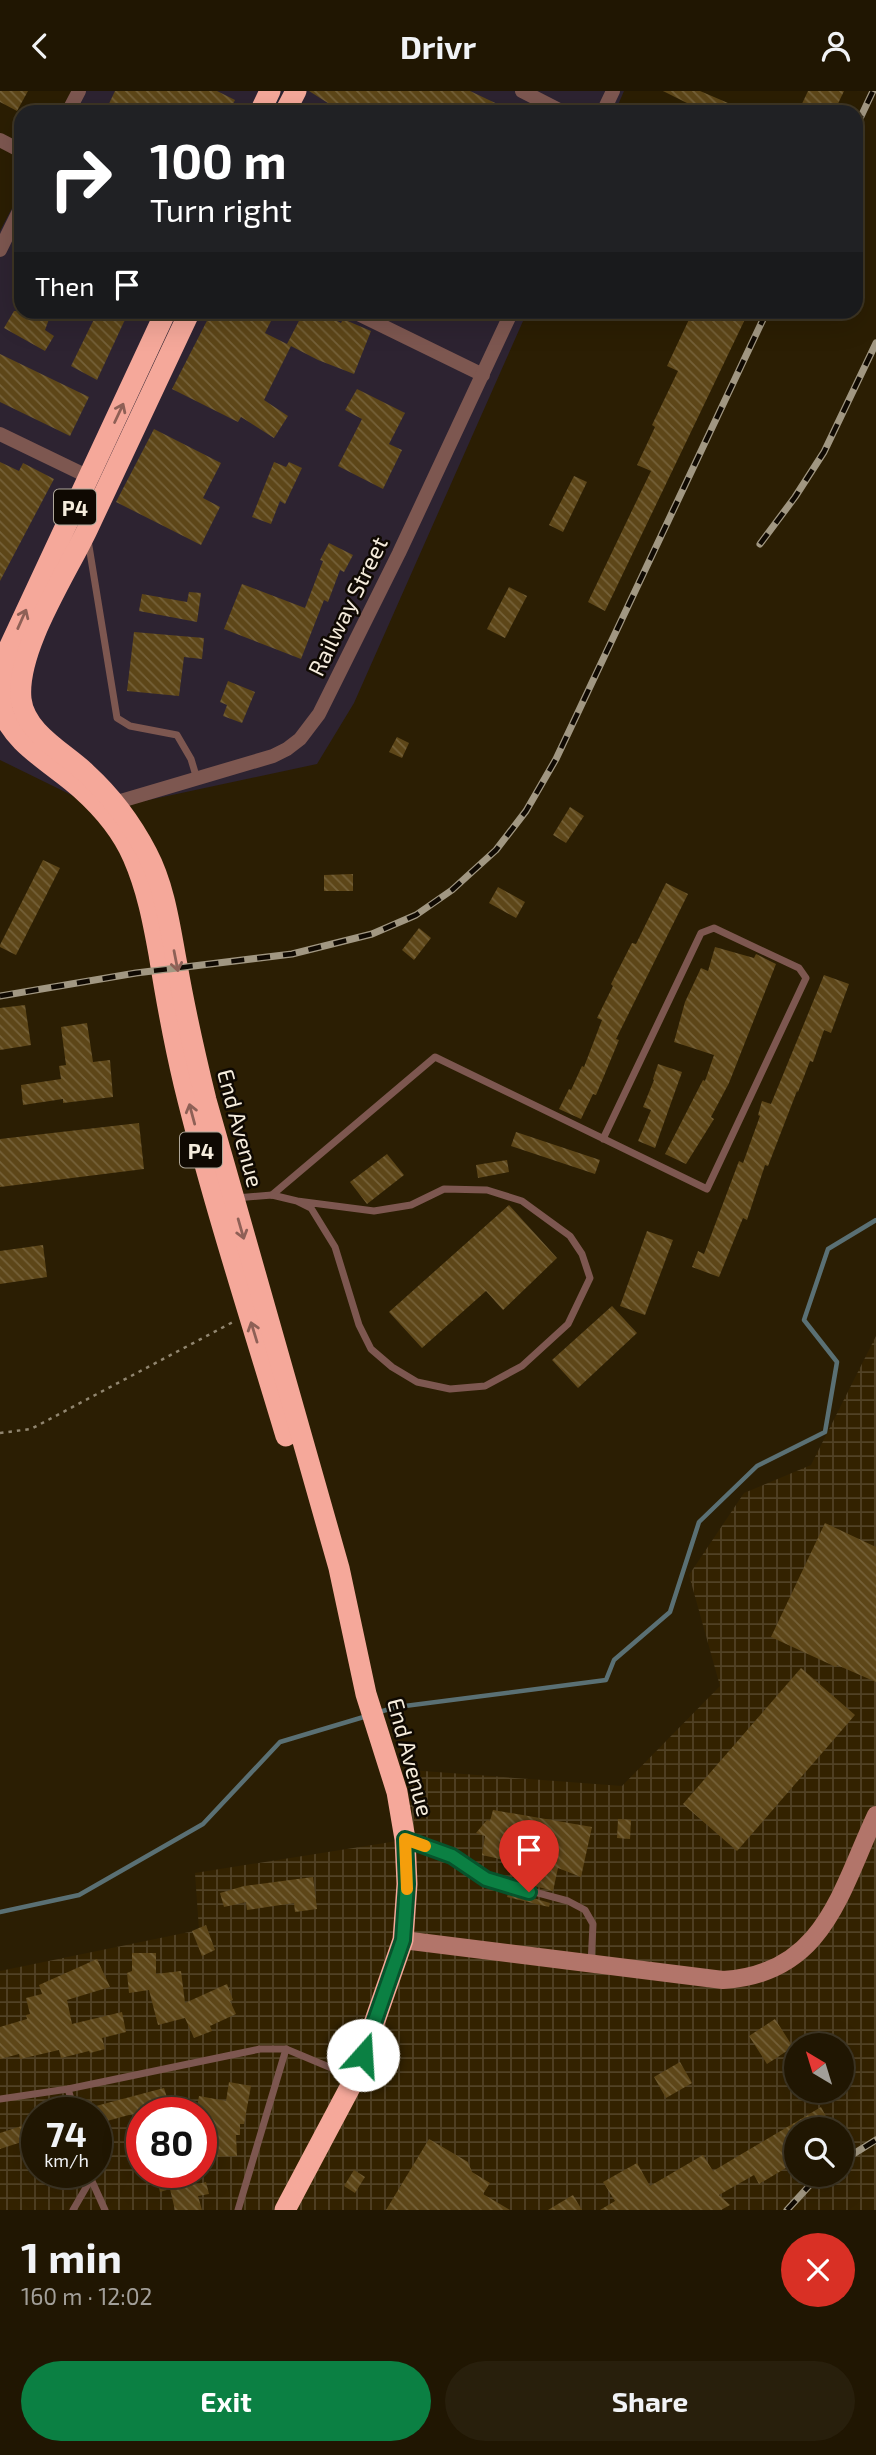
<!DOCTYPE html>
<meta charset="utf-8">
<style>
body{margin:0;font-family:"Exo 2",sans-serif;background:#281f0c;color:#f1f3f6;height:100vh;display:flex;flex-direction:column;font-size:26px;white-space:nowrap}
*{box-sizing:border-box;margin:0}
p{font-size:23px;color:#a29f99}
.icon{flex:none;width:38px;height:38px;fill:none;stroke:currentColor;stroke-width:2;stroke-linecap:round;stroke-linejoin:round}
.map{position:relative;height:2119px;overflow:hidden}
.details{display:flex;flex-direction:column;background:#201602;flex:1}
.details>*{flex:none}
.top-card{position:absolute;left:14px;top:14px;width:849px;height:214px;border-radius:21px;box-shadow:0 7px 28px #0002,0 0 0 2px #3d3524;background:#202124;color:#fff;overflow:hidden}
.needle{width:46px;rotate:322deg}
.controls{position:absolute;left:784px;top:1942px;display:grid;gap:14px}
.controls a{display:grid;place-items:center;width:70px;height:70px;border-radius:50%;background:#201602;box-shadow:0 7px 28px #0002,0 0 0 2px #3d3524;font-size:35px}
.speed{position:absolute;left:21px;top:2006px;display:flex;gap:14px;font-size:35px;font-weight:700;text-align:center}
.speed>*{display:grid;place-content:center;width:91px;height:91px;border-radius:50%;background:#201602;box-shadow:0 7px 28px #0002,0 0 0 2px #3d3524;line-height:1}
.speed small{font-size:18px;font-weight:400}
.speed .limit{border:10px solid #d22;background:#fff;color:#111}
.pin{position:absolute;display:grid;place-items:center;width:60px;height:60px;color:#fff;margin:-72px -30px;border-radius:50% 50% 50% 0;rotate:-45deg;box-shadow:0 0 7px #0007}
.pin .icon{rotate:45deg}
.me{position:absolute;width:77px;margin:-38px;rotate:19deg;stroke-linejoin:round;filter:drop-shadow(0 0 5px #0008)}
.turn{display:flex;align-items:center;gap:24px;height:147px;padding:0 21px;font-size:32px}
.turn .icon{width:91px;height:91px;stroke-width:2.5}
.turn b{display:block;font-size:49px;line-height:60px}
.then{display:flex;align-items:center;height:66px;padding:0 21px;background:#0003;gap:14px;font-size:26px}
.round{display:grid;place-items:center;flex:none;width:74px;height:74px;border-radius:37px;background:#281f0c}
.summary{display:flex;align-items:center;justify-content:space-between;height:119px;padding:0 21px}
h1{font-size:42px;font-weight:700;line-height:52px}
.cta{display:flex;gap:14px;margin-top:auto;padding:14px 21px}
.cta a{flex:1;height:80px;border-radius:42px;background:#0b8043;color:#fff;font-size:28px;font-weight:700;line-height:80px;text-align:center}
.cta a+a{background:#281f0c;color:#f1f3f6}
header{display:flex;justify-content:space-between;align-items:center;height:91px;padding:0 21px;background:#201602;font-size:32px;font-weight:700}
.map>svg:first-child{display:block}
</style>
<header><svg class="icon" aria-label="back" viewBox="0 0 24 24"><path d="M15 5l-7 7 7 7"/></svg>Drivr<svg class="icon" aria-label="person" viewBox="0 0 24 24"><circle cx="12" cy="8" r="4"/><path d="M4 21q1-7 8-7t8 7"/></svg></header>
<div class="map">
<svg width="876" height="2119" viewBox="0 0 876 2119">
<defs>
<pattern id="industrial-grid" width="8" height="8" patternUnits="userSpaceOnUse" patternTransform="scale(1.75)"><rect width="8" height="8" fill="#320"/><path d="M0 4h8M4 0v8" fill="none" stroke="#514225"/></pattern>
<pattern id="building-back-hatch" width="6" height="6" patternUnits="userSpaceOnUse" patternTransform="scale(1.75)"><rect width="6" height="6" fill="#5d4618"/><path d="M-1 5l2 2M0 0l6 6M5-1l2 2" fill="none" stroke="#756139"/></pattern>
</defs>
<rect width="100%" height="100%" fill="#2b1e03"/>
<g fill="#2d2331">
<path d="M74,0H624L615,21H63Z"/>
<path d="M21,100V220L527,221L354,612L317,673L102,719L0,669V140Z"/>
</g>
<path fill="url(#industrial-grid)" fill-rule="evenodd" d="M876,1245V2119H0V1880L199,1839L195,1782L410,1748V1679L622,1695L720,1595L689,1484L744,1402L811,1374ZM796,1955H842V2000H796ZM37,2021H96V2081H37ZM142,2021H201V2081H142ZM796,2039H842V2084H796Z"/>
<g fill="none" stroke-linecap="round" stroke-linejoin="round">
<g stroke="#5a7074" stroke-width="4.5">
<path d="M379,1621L397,1616L606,1589L614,1569L670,1521L699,1431L757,1375L825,1341L837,1271L804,1229L828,1158L876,1129"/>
<path d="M0,1821L79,1804L203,1733L280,1651L367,1625"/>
</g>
</g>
<g fill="url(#building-back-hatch)">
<path d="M0,0H28L17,20L0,11Z"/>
<path d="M115,0H217L235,9L229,21H105Z"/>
<path d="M309,0H470L514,21H342Z"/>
<path d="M663,0H700L749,21H705Z"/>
<path d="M808,0H844L834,21H810L800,17Z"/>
<path d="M14,220H52L45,239L54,245L45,260L4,237Z"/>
<path d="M98,220H129L97,289L71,275Z"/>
<path d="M212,220H276L265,242L291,255L264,309L288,325L274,347L241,326L238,331L172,298Z"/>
<path d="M304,220H318L341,232L343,228L371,240L354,283L318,269L287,253Z"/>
<path d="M693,220H749L605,520L588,511L651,380L637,374L655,336L652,334L678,280L667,275Z"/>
<path d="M0,263L89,306L70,345L0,311Z"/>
<path d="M357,298L405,322L389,353L402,359L383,398L338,375L362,328L345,319Z"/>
<path d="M154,338L221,372L203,407L220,416L201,454L116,411Z"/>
<path d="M0,371L19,380L23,372L54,388L0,490Z"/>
<path d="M274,371L286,376L289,371L302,377L285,413L280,410L271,433L252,426Z"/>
<path d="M574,385L587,391L563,441L549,434Z"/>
<path d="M329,452L353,464L344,481L340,479L328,511L324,509L301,568L224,538L242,493L305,517L323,470L320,469Z"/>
<path d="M509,496L527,505L505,547L487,538Z"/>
<path d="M189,501L201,502L197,531L139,520L142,503L187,511Z"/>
<path d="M134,541L204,547L202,568L184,566L179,605L127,600Z"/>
<path d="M228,590L255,601L242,632L223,625L227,614L220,611Z"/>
<path d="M397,646L409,652L402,667L389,661Z"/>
<path d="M570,716L584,725L566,752L553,744Z"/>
<path d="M43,769L60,777L16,864L0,856V854Z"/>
<path d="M353,783V800H324V784Z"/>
<path d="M666,792L688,803L616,948L619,949L596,1004L593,1003L581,1028L559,1018L569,998L571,999L582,975L584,976L602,929L597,927L613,895L611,893L632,852L636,853Z"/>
<path d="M498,796L525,811L516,827L489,812Z"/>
<path d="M419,837L431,847L414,869L402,859Z"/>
<path d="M715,856L754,867L756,863L776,873L729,992L711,1026L714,1028L686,1073L665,1063L703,989L705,990L714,964L674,951L685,911L701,877L708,880Z"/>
<path d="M824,884L849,893L831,942L824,939L813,971L810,970L798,1001L797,1000L768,1075L765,1074L747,1129L743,1127L719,1186L692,1176L698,1160L704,1163L739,1070L743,1072L760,1025L758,1024L762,1010L771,1013Z"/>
<path d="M25,914L31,954L0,959V917Z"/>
<path d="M87,932L93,971L110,969L113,1006L63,1012V1008L23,1014L21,994L61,988L59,975L66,974L61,936Z"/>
<path d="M658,973L682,981L655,1057L638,1050L651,1019L643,1016L654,989L653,988Z"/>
<path d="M139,1032L144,1078L0,1096V1048Z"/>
<path d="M516,1041L600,1069L595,1083L511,1055Z"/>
<path d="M387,1063L404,1084L367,1113L350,1091Z"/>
<path d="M507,1069L509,1081L478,1087L476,1074Z"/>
<path d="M509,1114L557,1167L503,1219L486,1200L422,1257L389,1221Z"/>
<path d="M647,1140L673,1149L645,1224L620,1215Z"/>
<path d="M43,1154L47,1186L0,1193V1160Z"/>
<path d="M612,1215L637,1242L578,1297L552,1269Z"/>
<path d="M825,1432L876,1456V1591L837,1574L836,1576L771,1546Z"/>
<path d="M801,1577L855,1624L737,1760L683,1713Z"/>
<path d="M493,1719L592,1736L581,1786L558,1777L553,1800L513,1789L518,1772L482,1764L485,1745L476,1742L487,1729L490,1730Z"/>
<path d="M618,1728L631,1729L630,1748L617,1747Z"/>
<path d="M313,1786L317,1818L295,1821L294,1812L247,1819L246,1811L224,1816L220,1802L244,1795Z"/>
<path d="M509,1800L550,1812L549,1816L507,1806Z"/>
<path d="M206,1834L215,1859L202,1865L192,1840Z"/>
<path d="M132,1862H156V1883L181,1880L185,1912L227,1893L233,1909L230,1910L236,1923L210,1935L212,1940L194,1947L185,1927L158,1934L149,1899L129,1902L127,1882L132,1880Z"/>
<path d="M97,1868L110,1896L67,1909L72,1933L122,1921L126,1941L102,1947L105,1958L90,1962L89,1960L61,1967L59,1959L20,1968L19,1963L0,1968V1936L27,1928L26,1924L30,1923L26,1907L42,1903L39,1894Z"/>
<path d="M775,1928L793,1956L767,1973L749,1945Z"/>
<path d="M680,1971L692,1992L666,2007L654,1986Z"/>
<path d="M229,1991L251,1995L244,2033H240V2044H236L237,2065L201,2066V2021H196L199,2005L226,2010Z"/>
<path d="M164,1997L169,2013L96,2033V2015Z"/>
<path d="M821,2016L830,2033L820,2039H796V2071L759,2093L754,2084L719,2104L730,2114L721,2119H600L615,2110L603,2091L637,2072L650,2095L703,2064L713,2080Z"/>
<path d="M37,2030V2046L0,2058V2042Z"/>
<path d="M429,2048L468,2071L472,2081L490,2092L483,2103L510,2119H386Z"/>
<path d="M354,2079L365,2086L355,2102L344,2095Z"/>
<path d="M155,2081H185L189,2095L206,2091L209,2103L198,2105L202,2119H175L170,2098L160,2101Z"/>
<path d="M573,2104L582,2119H548Z"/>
</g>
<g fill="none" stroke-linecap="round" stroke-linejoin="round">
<path stroke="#918670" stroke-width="2.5" stroke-dasharray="3.5 5" stroke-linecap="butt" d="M0,1342L31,1338L233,1231"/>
<g stroke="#7d5750" stroke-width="7">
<path d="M88,449L117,627L130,635L177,644L191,668L197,688"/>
<path d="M272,1104L435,966L707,1098L806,887L799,877L714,837L701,842L603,1048"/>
<path d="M236,1107L272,1104L297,1110L311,1117L335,1156L359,1234L371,1258L392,1276L417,1291L450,1298L485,1295L522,1275L568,1233L590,1187L582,1163L570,1145L522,1110L487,1099L444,1098L411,1114L374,1120L297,1110"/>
<path d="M409,1749L452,1765L486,1788L568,1810L585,1819L593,1833L591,1873"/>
<path d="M68,1998L75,2021"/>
<path d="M0,2008L68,1998L260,1958H286L353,1986"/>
<path d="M91,2081V2088L105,2119"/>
<path d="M73,2119L91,2088"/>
<path d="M238,2119L286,1958"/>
</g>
<g stroke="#7d5750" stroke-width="14">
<path d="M522,0L563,21"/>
<path d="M68,21L79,0"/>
<path d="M603,21L613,0"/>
<path d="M0,49L21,60"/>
<path d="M0,159L21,116"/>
<path d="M352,220L483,284"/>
<path d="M0,343L89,386"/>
<path d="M114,712L273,665L287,658L300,648L319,623L399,462L512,220"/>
</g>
<path stroke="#b2756a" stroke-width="18" d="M403,1849L723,1889C824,1883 840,1801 876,1724"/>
<g stroke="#f5a89a" stroke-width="21">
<path d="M260,21L270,0"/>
<path d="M285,21L296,0"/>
<path d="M166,220L8,559C4,577 0,598 2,617C9,651 58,676 82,699C102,717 122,741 133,766C147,798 153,830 159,863C166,907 174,951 184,993C213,1112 251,1228 286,1345"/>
<path d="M190,220C156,293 122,365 88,437C67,482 16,558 21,608C25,642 64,661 86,682C110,704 132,733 147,762C165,796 170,837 177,874C185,920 195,964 206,1009L339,1477L366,1603L397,1701L405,1748L407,1793L403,1849L355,1987L285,2119"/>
</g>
<defs>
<g id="rail">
<path d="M856,36L873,0"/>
<path d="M760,453L795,406L824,361L876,252"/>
<path d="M0,905L136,882L292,863L372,843L416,824L452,799L496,759L526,720L556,668L767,220"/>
<path d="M842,2070L876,2049"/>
<path d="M787,2119L819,2084"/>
</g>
</defs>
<use href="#rail" stroke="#a19782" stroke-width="7"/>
<use href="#rail" stroke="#0f0902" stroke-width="4.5" stroke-dasharray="13" stroke-linecap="butt"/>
</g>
<defs><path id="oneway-shaft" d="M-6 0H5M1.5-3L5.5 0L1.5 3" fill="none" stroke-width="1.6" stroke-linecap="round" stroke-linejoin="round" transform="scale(1.75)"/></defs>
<g stroke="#8e6056">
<use href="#oneway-shaft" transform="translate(119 322) rotate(-65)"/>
<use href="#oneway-shaft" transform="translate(22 528) rotate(-66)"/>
<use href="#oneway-shaft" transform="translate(176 870) rotate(79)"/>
<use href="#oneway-shaft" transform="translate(192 1023) rotate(-105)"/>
<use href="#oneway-shaft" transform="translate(241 1138) rotate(74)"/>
<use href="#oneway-shaft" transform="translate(254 1241) rotate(-107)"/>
</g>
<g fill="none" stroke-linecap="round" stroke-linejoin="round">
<defs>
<path id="route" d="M363,1964L403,1849L407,1793L405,1748L452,1765L486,1788L529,1801"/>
</defs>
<use href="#route" stroke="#07532c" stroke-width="18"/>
<use href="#route" stroke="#0b8043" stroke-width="12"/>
<path stroke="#f59e0b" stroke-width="12" d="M407,1798L405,1748L425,1755"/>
</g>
<g text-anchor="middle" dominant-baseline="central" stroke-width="5" stroke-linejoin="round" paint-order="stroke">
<g fill="#0f0902" stroke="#b0a89b" stroke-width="2">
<rect x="54" y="398.5" width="42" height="35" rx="5"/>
<rect x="180" y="1041.5" width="42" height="35" rx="5"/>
</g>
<g font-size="21" font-weight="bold" fill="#f5ecdc">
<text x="75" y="416">P4</text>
<text x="201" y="1059">P4</text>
</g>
<g font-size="23" fill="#f5ecdc" stroke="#0f0902">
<text transform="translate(347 515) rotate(-64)">Railway Street</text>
<text transform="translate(241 1037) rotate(75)">End Avenue</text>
<text transform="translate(411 1666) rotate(75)">End Avenue</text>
</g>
</g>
</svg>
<div class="controls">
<a><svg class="needle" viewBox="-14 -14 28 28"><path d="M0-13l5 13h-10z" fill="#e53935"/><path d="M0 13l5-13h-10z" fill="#a29f99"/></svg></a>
<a><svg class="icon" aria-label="search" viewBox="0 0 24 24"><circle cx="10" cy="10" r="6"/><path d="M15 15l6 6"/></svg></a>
</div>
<div class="speed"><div>74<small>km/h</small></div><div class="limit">80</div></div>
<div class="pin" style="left:529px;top:1801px;background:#d93025"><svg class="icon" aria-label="arrive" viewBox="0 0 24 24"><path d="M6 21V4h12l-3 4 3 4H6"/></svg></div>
<svg class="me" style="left:363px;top:1964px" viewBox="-20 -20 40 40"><circle r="19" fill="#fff"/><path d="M0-13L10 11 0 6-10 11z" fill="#0b8043"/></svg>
<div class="top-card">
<div class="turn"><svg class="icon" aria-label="right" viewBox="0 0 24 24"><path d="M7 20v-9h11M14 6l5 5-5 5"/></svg><div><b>100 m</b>Turn right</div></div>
<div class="then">Then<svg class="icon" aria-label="arrive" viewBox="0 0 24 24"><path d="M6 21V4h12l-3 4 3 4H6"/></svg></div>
</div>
</div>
<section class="details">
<div class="summary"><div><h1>1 min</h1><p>160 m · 12:02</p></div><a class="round" style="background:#d93025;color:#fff"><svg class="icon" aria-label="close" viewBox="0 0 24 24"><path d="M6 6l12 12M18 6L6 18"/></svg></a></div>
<div class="cta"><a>Exit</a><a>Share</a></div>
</section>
